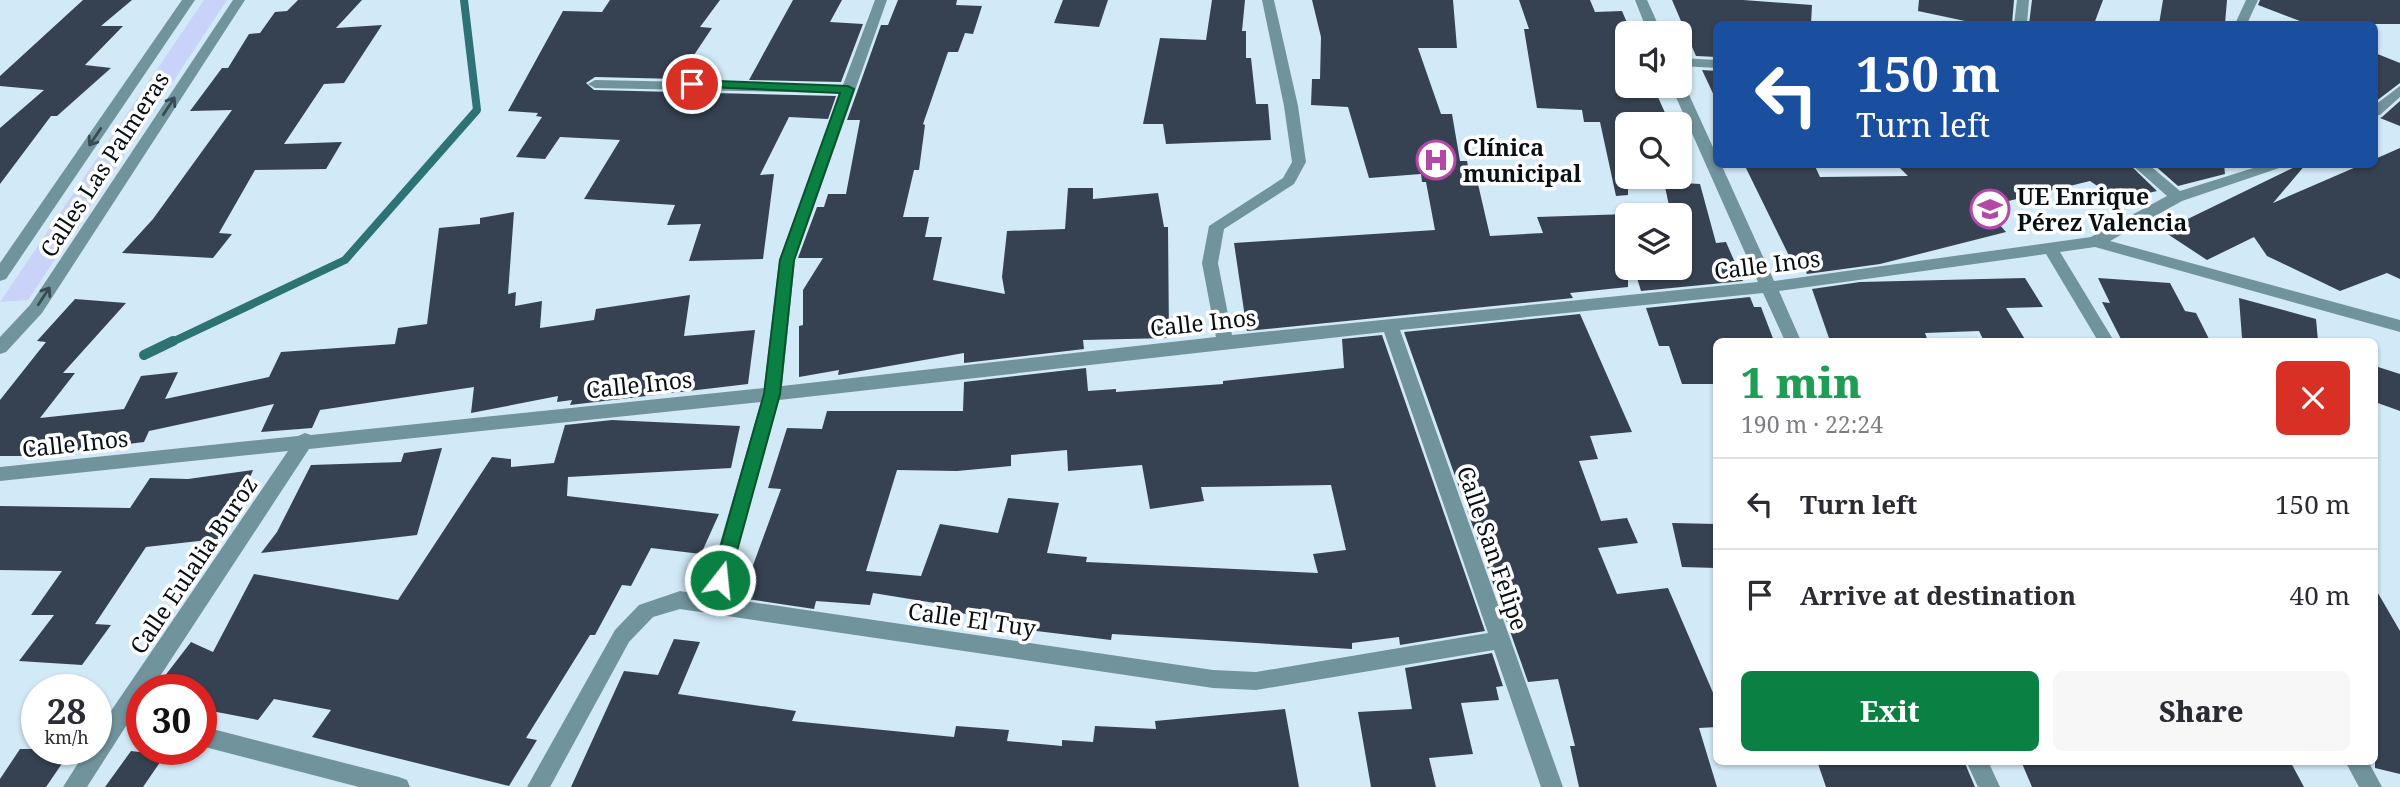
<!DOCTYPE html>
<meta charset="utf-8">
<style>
body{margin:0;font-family:"Noto Serif",serif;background:#f7f7f7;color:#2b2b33;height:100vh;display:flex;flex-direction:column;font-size:26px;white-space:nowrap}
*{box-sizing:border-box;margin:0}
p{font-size:23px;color:#7c7c81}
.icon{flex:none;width:38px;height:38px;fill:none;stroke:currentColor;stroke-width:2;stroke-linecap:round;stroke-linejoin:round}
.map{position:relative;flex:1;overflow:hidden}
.panel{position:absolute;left:1713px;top:338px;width:665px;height:427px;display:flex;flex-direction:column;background:#fff;border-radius:10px;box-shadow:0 2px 5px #0004}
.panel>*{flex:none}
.hud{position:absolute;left:1713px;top:21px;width:665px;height:147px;border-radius:10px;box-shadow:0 2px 5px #0004;background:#1a4fa0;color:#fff;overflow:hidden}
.controls{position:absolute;left:1615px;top:21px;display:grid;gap:14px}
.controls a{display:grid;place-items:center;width:77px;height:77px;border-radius:10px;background:#fff;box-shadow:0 2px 5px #0004;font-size:35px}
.speed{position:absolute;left:21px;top:674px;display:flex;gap:14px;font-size:35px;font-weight:700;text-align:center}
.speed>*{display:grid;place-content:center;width:91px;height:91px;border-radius:50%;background:#fff;box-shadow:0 2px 5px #0004;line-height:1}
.speed small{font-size:18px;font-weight:400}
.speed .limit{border:10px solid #d22;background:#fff;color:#111}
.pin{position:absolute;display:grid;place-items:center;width:60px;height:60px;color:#fff;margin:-30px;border:4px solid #fff;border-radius:50%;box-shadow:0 2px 7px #0007}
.me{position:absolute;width:77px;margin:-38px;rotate:16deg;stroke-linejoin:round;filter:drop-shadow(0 0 5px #0008)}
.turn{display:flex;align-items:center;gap:24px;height:147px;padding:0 28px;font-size:32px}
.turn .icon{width:91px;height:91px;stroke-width:2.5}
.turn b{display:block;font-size:49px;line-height:60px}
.round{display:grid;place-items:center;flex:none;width:74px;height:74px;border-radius:10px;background:#f7f7f7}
.headline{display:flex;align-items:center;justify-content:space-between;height:119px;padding:0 28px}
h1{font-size:42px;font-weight:800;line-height:52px;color:#1e9e55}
.action{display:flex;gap:14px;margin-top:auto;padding:14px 28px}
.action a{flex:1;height:80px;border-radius:10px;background:#0b8043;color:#fff;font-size:28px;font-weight:800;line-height:80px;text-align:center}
.action a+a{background:#f7f7f7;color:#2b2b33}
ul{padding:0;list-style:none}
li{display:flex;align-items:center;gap:21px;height:91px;padding:0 28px;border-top:2px solid #e1e1e2}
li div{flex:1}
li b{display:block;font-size:26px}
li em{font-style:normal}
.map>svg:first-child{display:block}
</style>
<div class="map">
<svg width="2400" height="787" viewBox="0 0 2400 787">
<rect width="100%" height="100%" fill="#d2e9f7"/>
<path fill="#c9d2f8" d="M204,0H227L28,300L0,302Z"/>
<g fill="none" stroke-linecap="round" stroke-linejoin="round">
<path stroke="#2d7376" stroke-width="8" d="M170,343L345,260L477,110L464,0"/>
<path stroke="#2d7376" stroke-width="10" d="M144,355L173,341"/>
</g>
<g fill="#364251" fill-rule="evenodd">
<path d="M83,0H132L101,26H123L85,65L111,68L57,116H51L0,184V128L44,90L0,86V76Z"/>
<path d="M298,0H362L336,28L382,25L344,83L324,84L284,144L342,142L326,169L255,170L219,233L232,234L213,258L122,253L153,219L232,110L190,111L222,68H228L249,34L260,33L275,12L287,11Z"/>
<path d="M610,0H720L700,27L712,28L678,79L595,77L586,83L594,90L836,96L828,119L789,117L760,175L774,174L763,259L689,261L701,224L667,225L675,205L584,199L620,140L560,137L545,159L516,157L542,117L536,116L538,113L508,111L563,11L602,12Z"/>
<path d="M793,0H842L830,22L863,24L841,82L749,80Z"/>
<path d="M898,0H957L956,5L982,6L973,34L965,33L958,52H948L923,124L925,125L919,170H914L903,217H929L925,237H942L933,280L1005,294L1002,277L1007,231L1065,229L1068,188H1093V199L1158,193L1164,227H1168L1169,338L1083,340L1084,349L964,363V353L838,375L839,370L799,377V326L803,325V290L823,258H798L817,207H824L828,194H846L860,120H847L881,25H888Z"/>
<path d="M1063,0H1108L1099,27L1054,23Z"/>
<path d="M1212,0H1245L1242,31H1246V58H1251L1256,104H1268L1271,140L1166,144L1163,124H1143L1160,38L1206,40Z"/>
<path d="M1312,0H1453L1457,48H1418L1441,114H1452L1460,161H1467L1471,184H1478L1490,236L1543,233L1537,217L1628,214V287L1570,293L1573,298L1247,331L1234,243L1435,230L1426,182H1422L1421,174L1369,178L1348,107L1311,105L1312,79H1320L1321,37Z"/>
<path d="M1519,0H1590L1595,12L1622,11L1628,25V86H1653L1670,124H1628V195L1616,196L1600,122H1584L1582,110L1537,108L1524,29H1529Z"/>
<path d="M1672,0H1743L1812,5L1811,24H1717V57L1696,56Z"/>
<path d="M1919,0H2014L2012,24H1979L1918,11Z"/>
<path d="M2032,0H2103L2094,24H2029Z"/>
<path d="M2163,0H2227L2225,24H2159Z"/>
<path d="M2260,0H2400V24H2308L2258,5Z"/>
<path d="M2375,53L2400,63V83L2375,102Z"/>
<path d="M1702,70L1717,71V102Z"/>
<path d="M2400,101V126L2380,118L2382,117Z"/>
<path d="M2400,148V279L2387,273L2340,291L2267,256L2254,237L2207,260L2163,231L2301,164H2306L2273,203L2363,164H2375V159Z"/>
<path d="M1744,164H1814L1820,177L1908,176L1896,164H2129L2157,191L2118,200L2090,181L1984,207L2006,232L1880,264L1807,274L1804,267L1795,268Z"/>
<path d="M2153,164H2224L2225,174L2178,186Z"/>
<path d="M1664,182L1700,184L1716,243L1726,242L1743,281L1641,291L1634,268H1680V215H1671Z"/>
<path d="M514,212L508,294L516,292L515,306L542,301L540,328L594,320L596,309L690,295L684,336L755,330L748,384L570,405L572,400L557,402L558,396L471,413L474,387L320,410L312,428L261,432L274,404L149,431L144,442L33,456H0V400L46,342L37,341L75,299L126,303L63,373H75L40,418L124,409L141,376L178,372L165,399L269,377L281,352L395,344L398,328L427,324L439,228L480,224V218Z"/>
<path d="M2025,278L2043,307L2006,308L2026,341H1984L1979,331L1925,333L1928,341H1830L1812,289L1860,282Z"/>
<path d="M2098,278L2170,283L2185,311L2196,313L2210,341H2122L2102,302L2110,303Z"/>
<path d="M1750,297L1754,307H1761L1774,341H1717V384H1682L1669,346H1659L1646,308Z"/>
<path d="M2239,298L2316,319L2318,341H2255L2242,338Z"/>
<path d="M1580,314L1632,432L1590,436L1598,459L1579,461L1601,521L1627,518L1638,543L1598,548L1617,594L1668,588L1717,702V727L1699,728L1717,787H1579L1570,746H1575L1558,679L1528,682L1404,332Z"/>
<path d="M1382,335L1485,631L1400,645L1399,637L1352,643V649L1112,634L1111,640L1028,630L1031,622L974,616L940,608L941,604L873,593L870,605L816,601L814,609L741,598L781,489L768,488L787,428L822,429L827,411H963L964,382L1086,368L1088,391L1116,389V392L1223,384V381L1344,368L1342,339ZM1067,450L1068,471L1142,465L1150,509L1204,501L1201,487L1331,485L1346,550L1313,554L1318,573L1086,562L1087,557L1047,553L1059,503L1008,498L998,533L940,524L921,576L866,571L897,470L957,471L1011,466V455Z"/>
<path d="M2375,366L2400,374V411L2375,402Z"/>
<path d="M612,420L740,426L731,468L568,477L567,496L719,514L701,554L651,548L631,586L622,585L595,635H590L526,738L537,740L509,786L312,737L331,710L274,699L258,720L201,709V690H154L191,642L213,652L254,574L398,600L492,457L511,459V467L554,463L565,425Z"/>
<path d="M442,448L417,535L261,553L277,532L311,465L401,462L404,453Z"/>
<path d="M253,470L225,538L146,547L95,624L111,625L82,665L19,661L54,615H31L62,571L0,570V506L130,508L150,478L188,479Z"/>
<path d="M1672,523L1717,524V568L1682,567Z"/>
<path d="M2375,588L2400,631V774L2375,768Z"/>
<path d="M674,639L700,642L678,694L796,711L792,721L954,737L956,726L1009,730L1007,741L1062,746V740L1093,742L1095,726L1156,729L1155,721L1285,709L1299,787H571L624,671L658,675Z"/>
<path d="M1492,653L1503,686L1496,687L1499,700L1461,703L1473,754L1429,758L1436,787H1371L1358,712L1412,709L1405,668Z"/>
<path d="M20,749H72L46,787H0V779Z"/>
<path d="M131,751L165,755L143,787H105Z"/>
<path d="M1817,761H1964L1975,787H1826Z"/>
<path d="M2021,761H2290L2304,787H2032Z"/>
</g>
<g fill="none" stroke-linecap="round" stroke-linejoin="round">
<g fill="#71939c" fill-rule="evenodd">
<path d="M182,0H195L6,279L0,281V263Z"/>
<path d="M233,0H245L42,313L6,352L0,354V337L30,305Z"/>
<path d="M875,0H887L795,260L782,386L1216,337L1202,263L1209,226L1283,178L1292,162L1284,106L1262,0H1274L1298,106L1306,162L1294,184L1224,229L1218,263L1232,335L1758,282L1671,86H1680V82L1685,86L1717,156V164H1721L1774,281L2091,237L2167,196L2131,164H2148L2180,191L2266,164H2291L2182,201L2110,241L2400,320V332L2095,247L2060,252L2114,341H2098L2046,254L1779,291L1801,341H1785L1763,293L1400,330L1563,787H1541L1494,650L1256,690L1213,688L680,609L653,617L629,642L550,787H527L615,630L639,605L680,591L705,595L761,402L309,449L151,690H142V703L137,710L142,711V731L126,726L87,787H63L87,749H96V735L113,708L288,451L0,481V467L298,436L305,433L311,435L764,388L779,260L840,93L595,88L588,84L595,80L843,85ZM1384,332L1488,633L1256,672L1213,670L724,598L779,400Z"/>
<path d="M1635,0H1647L1662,33H1648Z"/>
<path d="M2017,0H2029L2027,24H2014Z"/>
<path d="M2246,0H2258L2247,24H2235Z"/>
<path d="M1680,58L1717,60V68L1680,66Z"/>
<path d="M2400,86V97L2380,115L2375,116V105Z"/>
<path d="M201,726L399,777L407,780L410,787H359L201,746Z"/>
<path d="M1966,761H1988L2000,787H1978Z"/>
<path d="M2345,761H2368L2382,787H2359Z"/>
</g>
</g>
<defs><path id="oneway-shaft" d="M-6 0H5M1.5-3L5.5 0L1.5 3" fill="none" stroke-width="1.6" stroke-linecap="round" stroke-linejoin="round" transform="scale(1.75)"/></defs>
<g stroke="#374b52">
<use href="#oneway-shaft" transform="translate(169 106) rotate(-57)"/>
<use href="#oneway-shaft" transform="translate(95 137) rotate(124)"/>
<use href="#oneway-shaft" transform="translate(44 296) rotate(-57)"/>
</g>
<path fill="#0b8043" stroke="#07532c" stroke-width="2" d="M692,80L848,86L854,89L794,260L780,394L729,580L720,587L711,580L764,394L780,260L840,93L687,86L685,84Z"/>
<defs>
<symbol id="hospital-ring" viewBox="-11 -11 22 22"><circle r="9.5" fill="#fff" stroke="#b447a7" stroke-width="1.5"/><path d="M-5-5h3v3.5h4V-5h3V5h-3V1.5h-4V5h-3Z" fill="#b447a7"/></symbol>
<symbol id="school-ring" viewBox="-11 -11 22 22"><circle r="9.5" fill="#fff" stroke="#b447a7" stroke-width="1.5"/><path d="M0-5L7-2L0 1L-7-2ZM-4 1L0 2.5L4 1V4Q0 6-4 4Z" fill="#b447a7"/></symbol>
</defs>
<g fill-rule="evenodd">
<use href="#hospital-ring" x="1414" y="138" width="44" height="44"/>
<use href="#school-ring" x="1968" y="187" width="44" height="44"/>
</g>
<g text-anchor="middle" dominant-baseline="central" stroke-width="7" stroke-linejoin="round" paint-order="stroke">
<g font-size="23" font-weight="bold" fill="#081015" stroke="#fff" text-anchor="start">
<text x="1463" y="147">Clínica<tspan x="1463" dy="26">municipal</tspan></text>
<text x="2017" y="196">UE Enrique<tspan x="2017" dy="26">Pérez Valencia</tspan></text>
</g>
<g font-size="23" fill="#081015" stroke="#fff">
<text transform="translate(104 164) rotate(-57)">Calles Las Palmeras</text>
<text transform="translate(1767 264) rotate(-7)">Calle Inos</text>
<text transform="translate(1203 322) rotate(-6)">Calle Inos</text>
<text transform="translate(639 384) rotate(-6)">Calle Inos</text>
<text transform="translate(75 443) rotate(-6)">Calle Inos</text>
<text transform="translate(1493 548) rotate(71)">Calle San Felipe</text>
<text transform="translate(193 565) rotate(-56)">Calle Eulalia Buroz</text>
<text transform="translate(972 619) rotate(8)">Calle El Tuy</text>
</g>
</g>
</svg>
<div class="controls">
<a><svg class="icon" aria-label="sound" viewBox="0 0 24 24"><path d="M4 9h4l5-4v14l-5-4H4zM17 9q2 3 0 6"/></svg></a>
<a><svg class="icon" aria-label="search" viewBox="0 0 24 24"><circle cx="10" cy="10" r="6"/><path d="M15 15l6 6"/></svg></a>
<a><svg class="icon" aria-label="layers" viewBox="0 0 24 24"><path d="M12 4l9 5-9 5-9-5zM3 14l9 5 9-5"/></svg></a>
</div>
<div class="speed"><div>28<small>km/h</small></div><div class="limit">30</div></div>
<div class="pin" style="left:692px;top:84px;background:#d93025"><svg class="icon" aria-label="arrive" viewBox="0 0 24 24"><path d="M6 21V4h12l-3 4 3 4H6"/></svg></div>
<svg class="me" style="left:720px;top:580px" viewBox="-20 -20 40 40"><circle r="17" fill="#0b8043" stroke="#fff" stroke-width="3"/><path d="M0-11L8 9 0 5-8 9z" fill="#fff"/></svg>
<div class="hud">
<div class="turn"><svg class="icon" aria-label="left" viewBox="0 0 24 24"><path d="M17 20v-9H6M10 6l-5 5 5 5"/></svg><div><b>150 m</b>Turn left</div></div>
</div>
<section class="panel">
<div class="headline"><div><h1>1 min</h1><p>190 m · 22:24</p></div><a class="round" style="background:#d93025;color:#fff"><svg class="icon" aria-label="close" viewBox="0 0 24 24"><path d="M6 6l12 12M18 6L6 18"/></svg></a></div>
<ul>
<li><svg class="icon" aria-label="left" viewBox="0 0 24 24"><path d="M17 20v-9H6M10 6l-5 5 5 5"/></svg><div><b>Turn left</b></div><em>150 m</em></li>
<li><svg class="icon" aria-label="arrive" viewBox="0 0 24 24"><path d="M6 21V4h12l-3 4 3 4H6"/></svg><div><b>Arrive at destination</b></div><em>40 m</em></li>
</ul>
<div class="action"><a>Exit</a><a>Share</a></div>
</section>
</div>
